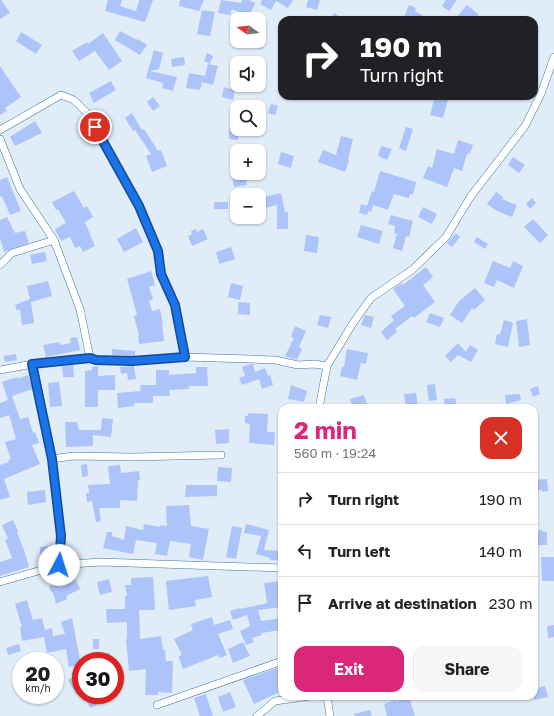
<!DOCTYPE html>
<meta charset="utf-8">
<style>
body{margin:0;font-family:"Golos Text",sans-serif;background:#f6f6f6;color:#222;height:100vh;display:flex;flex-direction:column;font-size:15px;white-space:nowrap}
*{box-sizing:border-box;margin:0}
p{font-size:13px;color:#767676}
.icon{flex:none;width:22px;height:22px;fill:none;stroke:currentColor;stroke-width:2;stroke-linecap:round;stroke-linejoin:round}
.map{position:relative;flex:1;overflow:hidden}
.drawer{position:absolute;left:278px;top:404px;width:260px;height:296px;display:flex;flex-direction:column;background:#fff;border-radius:12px;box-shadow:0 1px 3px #0004}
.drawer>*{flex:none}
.banner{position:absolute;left:278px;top:16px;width:260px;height:84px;border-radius:12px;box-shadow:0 1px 3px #0004;background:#202124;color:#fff;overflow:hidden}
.needle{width:26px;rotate:285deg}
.fabs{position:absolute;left:230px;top:12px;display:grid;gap:8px}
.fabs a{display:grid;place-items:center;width:36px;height:36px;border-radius:8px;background:#fff;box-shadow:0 1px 3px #0004;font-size:20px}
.speed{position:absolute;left:12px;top:652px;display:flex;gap:8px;font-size:20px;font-weight:700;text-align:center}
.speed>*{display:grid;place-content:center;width:52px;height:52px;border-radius:50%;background:#fff;box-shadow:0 1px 3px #0004;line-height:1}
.speed small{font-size:10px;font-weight:400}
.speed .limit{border:6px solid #d22;background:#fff;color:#111}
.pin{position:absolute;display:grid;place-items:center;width:34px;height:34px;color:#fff;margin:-17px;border:2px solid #fff;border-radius:50%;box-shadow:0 1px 4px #0007}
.me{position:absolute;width:44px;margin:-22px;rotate:5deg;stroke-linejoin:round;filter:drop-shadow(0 0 3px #0008)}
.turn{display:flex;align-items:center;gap:14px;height:84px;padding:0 16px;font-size:18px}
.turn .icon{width:52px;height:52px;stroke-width:2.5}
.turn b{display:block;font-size:28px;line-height:34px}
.round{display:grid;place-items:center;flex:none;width:42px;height:42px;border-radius:12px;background:#f6f6f6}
.head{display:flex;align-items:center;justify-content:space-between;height:68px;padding:0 16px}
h1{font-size:24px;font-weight:700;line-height:30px;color:#db2777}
.button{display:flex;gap:8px;margin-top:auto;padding:8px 16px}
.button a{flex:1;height:46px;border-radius:12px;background:#db2777;color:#fff;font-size:16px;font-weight:700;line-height:46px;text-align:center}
.button a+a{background:#f6f6f6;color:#222}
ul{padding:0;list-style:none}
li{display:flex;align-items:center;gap:12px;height:52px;padding:0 16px;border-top:1px solid #e0e0e0}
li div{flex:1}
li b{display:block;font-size:15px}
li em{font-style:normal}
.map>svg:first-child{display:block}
</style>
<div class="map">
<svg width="554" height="716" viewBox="0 0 554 716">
<rect width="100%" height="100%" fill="#e0ecf7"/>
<g fill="#acc4f9">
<path d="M0,0H1L10,13L0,19Z"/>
<path d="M108,0H122L120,6L136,11L139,0H153L145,22L105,11Z"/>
<path d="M180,0H204L199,11L179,6Z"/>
<path d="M221,0L241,3L242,0H249L255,3L249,17L232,9L230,15L218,13Z"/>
<path d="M262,0H293L288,8L276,1L271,10L260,4Z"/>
<path d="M308,0H320L317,10L306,7Z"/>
<path d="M446,0H457L449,11L442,6Z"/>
<path d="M409,5L416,8L415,11L430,20H403Z"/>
<path d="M467,5L479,15L474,20H454Z"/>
<path d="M202,10L215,12L210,36L197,34Z"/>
<path d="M334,13L345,20H330Z"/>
<path d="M120,31L137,40L138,39L147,45L140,55L115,40Z"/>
<path d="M21,32L42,45L36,54L16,41Z"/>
<path d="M103,33L122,61L109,70L95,51L79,61L72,51L87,42L88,44Z"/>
<path d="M250,41H264L262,49L249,46Z"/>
<path d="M154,50L163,53L159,69L150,71L177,77L173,91L162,88L163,83L146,78Z"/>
<path d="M207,53L213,56L210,64L204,61Z"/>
<path d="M184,57L185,65L172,67L171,59Z"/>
<path d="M208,64L218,66L213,85L202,82L200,90L186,88L189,73L205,76Z"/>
<path d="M0,66L21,97L5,108L7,111L0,115Z"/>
<path d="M111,81L116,90L94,103L89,93Z"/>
<path d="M224,87L235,90L233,100L222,97Z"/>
<path d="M435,96H449L443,118L430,115Z"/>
<path d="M153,97L160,106L153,111L147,102Z"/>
<path d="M271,104L278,106L275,115L268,113Z"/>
<path d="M132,113L142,130L144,129L158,151L161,150L167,166L152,172L146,156L151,154L135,130L133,131L125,118Z"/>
<path d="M35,121L42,133L15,146L10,137Z"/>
<path d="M406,127L413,129L406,151L399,148Z"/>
<path d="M229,128L238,129V140L229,139Z"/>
<path d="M341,136L353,139L348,160L349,161L345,172L318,162L323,150L336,155Z"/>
<path d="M458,140L473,145L470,154L468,153L466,157L462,171L454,168L447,187L423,178L428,166L432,168L437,149L454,154Z"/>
<path d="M381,146L392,149L387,160L378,156Z"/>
<path d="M281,152L294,156L291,168L278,164Z"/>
<path d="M513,157L525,165L519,173L508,165Z"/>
<path d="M380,171L416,182L413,194H410L409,198L394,194L388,210L373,205L371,212L368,211L367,215L359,213L361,204L367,206L372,191L374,192Z"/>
<path d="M241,173H245L247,185L234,187L232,174Z"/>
<path d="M7,177L21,211L10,215L2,196L0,197V180Z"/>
<path d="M74,191L84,208L87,206L93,217L85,222L95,246L83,252L80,246L75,248L70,237L61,241L55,229L66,223L58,209L56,210L52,202Z"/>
<path d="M496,192L503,197L502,199L517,205L512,217L497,211L487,204Z"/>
<path d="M281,193L285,212H288V229H277V205L259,209V198Z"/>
<path d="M532,198L536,203L530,209L526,204Z"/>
<rect x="214" y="202" width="14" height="7"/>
<path d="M423,207L437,214L432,224L418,217Z"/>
<path d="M391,215L413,221L409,237L406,236L402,251L393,248L397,234L394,233L395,226L388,224Z"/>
<path d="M7,217L15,233L25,231L29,243L4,252L0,238V220Z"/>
<path d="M533,219L548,235L540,243L524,227Z"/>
<path d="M361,225L383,231L379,244L357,237Z"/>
<path d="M136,228L143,242L124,252L117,239Z"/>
<path d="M196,229L197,232L203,229L208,239L192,246L188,236L192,234L191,231Z"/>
<path d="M456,233L460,237L452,247L447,243Z"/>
<path d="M306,235L319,237L317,253L304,251Z"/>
<path d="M477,237L488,244L485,249L474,242Z"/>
<path d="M231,247L235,259L219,264L216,252Z"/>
<path d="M45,252L47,261L32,264L30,255Z"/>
<path d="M493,261L510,268L513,261L523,266L514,288L497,280L494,287L484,283Z"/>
<path d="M426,267L433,277L423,285L435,302L414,318L412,316L395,329L397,332L387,340L381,332L394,320L391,316L405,306L393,289L402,283L403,285Z"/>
<path d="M151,271L155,285L149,287L153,299L149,301L152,311L160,309L163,323L162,324L164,341L139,344L138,336H139L134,316L137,315L127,279Z"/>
<path d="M48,281L52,296L31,302L34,323L22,325L20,309L17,311L15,305L30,299L27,286Z"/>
<path d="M231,283L243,286L240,300L228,297Z"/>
<path d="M475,288L485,300L474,310L472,308L462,323L450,315L459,301Z"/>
<path d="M238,302L250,303V315L238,314Z"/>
<path d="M430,313L444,318L440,327L426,322Z"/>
<path d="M320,315L331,317L328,328L317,325Z"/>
<path d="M365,315L374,317L371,328L361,325Z"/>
<path d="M527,319L530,345L519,347L516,321Z"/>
<path d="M504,320L513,323L508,347L495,344L497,334L500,335Z"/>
<path d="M295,326L306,331L299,347L302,349L297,360L285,356L294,338L291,337Z"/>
<path d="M77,337L80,350L46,357L43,345L59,342L60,345L71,343L70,338Z"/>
<path d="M458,343L466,352L470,345L478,350L471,362L458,355L451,362L445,356Z"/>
<path d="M112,349L135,351V356L112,355Z"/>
<path d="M347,349L368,353L366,364L361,363L357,380L340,376L342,367H344Z"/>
<path d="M16,354L17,360L5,362L3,356Z"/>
<path d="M250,364H253L255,372L265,368L268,376L270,375L273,385L262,389L259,379L242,385L239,378L245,376L242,367Z"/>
<path d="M73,365L74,377H63L62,366Z"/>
<path d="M98,366V376L115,375V390H98V407H85V371L92,370V367Z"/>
<path d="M134,366L136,379L128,380L127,373L121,374L120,367Z"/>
<path d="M196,367H207L208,386H189V389L169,390L170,396H153V403H134V406L118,408L117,393L141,391L140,385H156V370H169V375L196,373Z"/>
<path d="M28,375L33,389L12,396L20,419L28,417L33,433L35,432L39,443L32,445L40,464L4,479L10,497L0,500V465L9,462L8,460L11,459L5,442L16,439L9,415L0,418V403L8,400L2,382L18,377V379Z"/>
<path d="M59,382L62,406L50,407L48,383Z"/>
<path d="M435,384L437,400L429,401L427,385Z"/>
<path d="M291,385L307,391L304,402L288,399Z"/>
<path d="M538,386L540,394L533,397L530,389Z"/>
<path d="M416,393L418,408H406L404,394Z"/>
<path d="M520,394L521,400L506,404L505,395Z"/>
<path d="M364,395L368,408H353L350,399Z"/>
<path d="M455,398L457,408H445L444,399Z"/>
<path d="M248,413L268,414L267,432H275L274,445L249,443L250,424L245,423V416H248Z"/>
<path d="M102,418L113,419L111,437L93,435V446L66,447L65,422H77L79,430H101Z"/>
<path d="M229,429V443L216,444L215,430Z"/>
<path d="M87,464L88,476L82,477L81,465Z"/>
<path d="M120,465L121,473L139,471L140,480H138L137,501L120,500V508H99L101,521L96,522L92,501L87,502L86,493H89L88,485L110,484L108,466Z"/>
<path d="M218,467L232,468L231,482L217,481Z"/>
<path d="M547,479L548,491L542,492V490L534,491V480Z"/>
<path d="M186,485H217V496L185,497Z"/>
<path d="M45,490L46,502L28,505L27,492Z"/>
<path d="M189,505L191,526L209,529L203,560L189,557L191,544L170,541L167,556L155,554L157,543L136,540L133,554L103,548L107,532H112V536L124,540L126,526L143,530L144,524L160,527L161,525L167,526L166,506Z"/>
<path d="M13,520L18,531L17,532L25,553L29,567L0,576V562L12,558L5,540L8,539L2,525Z"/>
<path d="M246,524L269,530L264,550L282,551V561L270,560V558L256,554L261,536L244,533Z"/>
<path d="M232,526L242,528L236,559L226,557Z"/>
<path d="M542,529V531L547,532V545H535L536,532Z"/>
<path d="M48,546L49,559L41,560L40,547Z"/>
<path d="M541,557H554V581H542Z"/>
<path d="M73,573L80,589L66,596L67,599L56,604L53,592L52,593L49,586L64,580L63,578Z"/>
<path d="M208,576L212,597L195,600L196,606L169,610L166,581Z"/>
<path d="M153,577L155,610H139L140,638L141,639L161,636L163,650H165L166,661H173L172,693L158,692V695H145L146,669L129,671L126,639H127V622L107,623L106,609H125V596H127L125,585H131V578Z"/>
<path d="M109,579L112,592L100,595L97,582Z"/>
<path d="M282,581V607L258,610L261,621L282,618V630L261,633L262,635L252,638L254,642L246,645L240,631L250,626L247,615L233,620L230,611L239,608L240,609L267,603L264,583Z"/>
<path d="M27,600L33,620L42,618L45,630L52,628L53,636L65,634L61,622L72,618L81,665L69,667L66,649L47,653L44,637L22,641L20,627H22L15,604Z"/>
<path d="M212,617L214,625L230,620L233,629L218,634L227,655L220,658L218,655L183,669L179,658V656L182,655L174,639L193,630L191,624Z"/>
<path d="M554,625V637L548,638L547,626Z"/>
<rect x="93" y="639" width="6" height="10"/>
<path d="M243,642L250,656L233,663L228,649Z"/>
<path d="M19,644L21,651L8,655L6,648Z"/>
<path d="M110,653V661H97V655Z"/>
<path d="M282,666V691L254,704L243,680Z"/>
<path d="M74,676L81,686V692L77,695L68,680Z"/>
<path d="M545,686L548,697L534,700V689Z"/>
<path d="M230,692L236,707L223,712L218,697Z"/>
<path d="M206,694L209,704L213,716H200L194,698Z"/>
<path d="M88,695H97L101,703L90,708L85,697Z"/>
<path d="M409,697L415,716H387L384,704L395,700L396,702Z"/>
<path d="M370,710L372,716H354V714Z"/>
</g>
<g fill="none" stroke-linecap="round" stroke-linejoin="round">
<defs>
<g id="minor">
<path d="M0,130L61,95L74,100L88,114L139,206L158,251L161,274L175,305L185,357"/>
<path d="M0,139L20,189L54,240L81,312"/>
<path d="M0,265L12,253L54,240L55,244"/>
<path d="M80,309L90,358"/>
<path d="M33,364L52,459L61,536L59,565"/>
<path d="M0,370L33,364L90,358L96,360L132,361L185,357L250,359L275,360L298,365L314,364L327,366"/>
<path d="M319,408L327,366L353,323L371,298L412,270L446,237L471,196L525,126L541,94L554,57"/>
<path d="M52,459L73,456L131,457L221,455"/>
<path d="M0,582L59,565L100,562L282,568"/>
<path d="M327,696L330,716"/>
<path d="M157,705L282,661"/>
<path d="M257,716L275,701L310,696"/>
</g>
</defs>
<use href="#minor" stroke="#3976a6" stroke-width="8"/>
<use href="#minor" stroke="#fff" stroke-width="7"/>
</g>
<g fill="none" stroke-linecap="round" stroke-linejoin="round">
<defs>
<path id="route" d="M59,565L61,536L52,459L32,364L90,358L96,360L132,361L185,357L175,305L161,274L158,251L139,206L95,127"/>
</defs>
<use href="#route" stroke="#114b97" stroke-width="10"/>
<use href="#route" stroke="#1a73e8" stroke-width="7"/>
</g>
</svg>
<div class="fabs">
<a><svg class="needle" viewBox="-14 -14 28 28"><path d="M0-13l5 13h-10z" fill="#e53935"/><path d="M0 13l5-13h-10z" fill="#767676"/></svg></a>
<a><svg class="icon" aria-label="sound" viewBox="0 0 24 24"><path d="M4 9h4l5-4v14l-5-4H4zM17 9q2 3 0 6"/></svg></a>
<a><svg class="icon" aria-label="search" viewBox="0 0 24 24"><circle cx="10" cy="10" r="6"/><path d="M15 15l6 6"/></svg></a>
<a>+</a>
<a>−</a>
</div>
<div class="speed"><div>20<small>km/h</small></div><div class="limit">30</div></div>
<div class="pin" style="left:95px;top:127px;background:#d93025"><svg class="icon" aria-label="arrive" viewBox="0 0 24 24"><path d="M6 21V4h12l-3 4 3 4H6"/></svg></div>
<svg class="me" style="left:59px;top:565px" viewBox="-20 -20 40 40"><circle r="19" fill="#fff"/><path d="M0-13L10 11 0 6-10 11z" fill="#1a73e8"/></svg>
<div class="banner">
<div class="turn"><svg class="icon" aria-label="right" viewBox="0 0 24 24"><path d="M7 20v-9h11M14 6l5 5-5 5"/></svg><div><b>190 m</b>Turn right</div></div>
</div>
<section class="drawer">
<div class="head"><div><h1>2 min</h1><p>560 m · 19:24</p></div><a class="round" style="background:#d93025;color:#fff"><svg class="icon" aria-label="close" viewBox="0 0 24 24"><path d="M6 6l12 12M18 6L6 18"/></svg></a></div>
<ul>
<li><svg class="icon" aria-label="right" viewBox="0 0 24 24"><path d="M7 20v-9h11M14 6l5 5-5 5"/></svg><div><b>Turn right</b></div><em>190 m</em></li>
<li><svg class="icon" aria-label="left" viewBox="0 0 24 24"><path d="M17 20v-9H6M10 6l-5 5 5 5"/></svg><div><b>Turn left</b></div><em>140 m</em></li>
<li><svg class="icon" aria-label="arrive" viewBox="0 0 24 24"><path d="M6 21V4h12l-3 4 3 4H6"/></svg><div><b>Arrive at destination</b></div><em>230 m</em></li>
</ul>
<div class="button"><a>Exit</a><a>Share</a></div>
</section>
</div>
